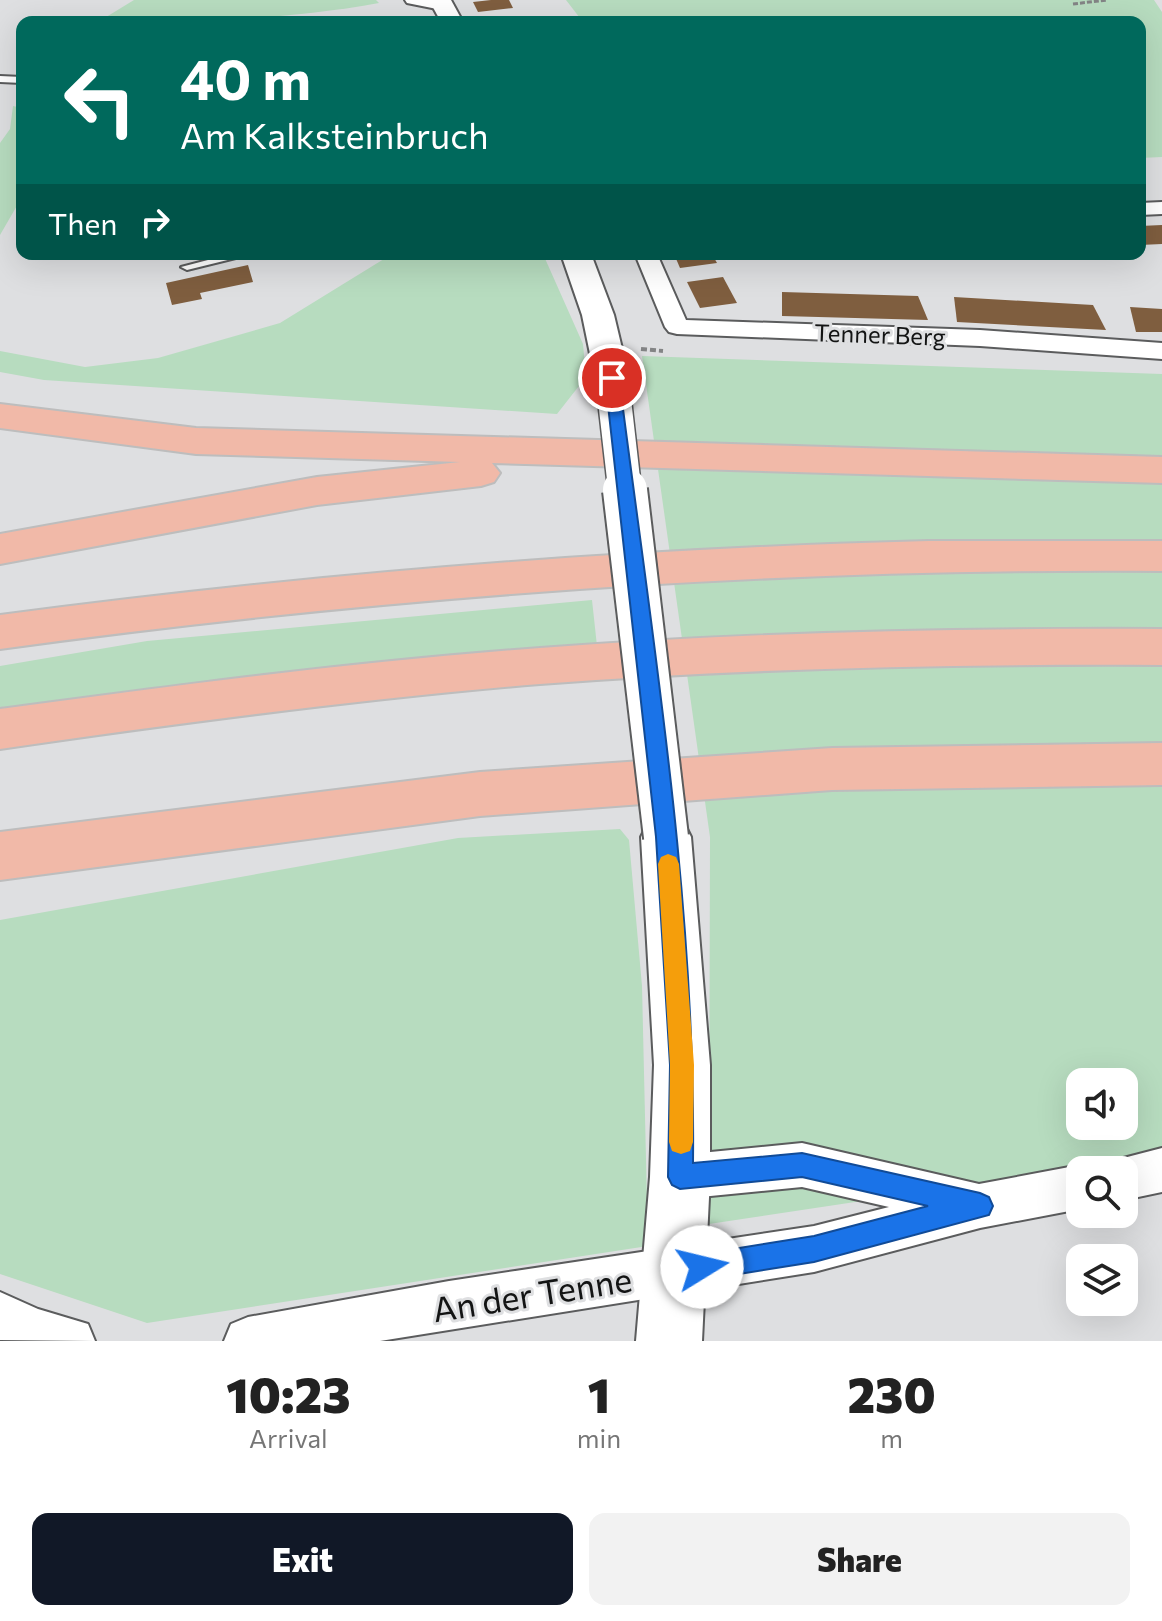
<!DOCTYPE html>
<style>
body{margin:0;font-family:Commissioner,sans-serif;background:#f2f2f2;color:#222;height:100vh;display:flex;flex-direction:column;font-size:30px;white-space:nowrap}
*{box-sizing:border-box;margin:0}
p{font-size:26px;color:#767676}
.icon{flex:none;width:44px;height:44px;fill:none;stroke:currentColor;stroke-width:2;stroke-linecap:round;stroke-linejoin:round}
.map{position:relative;height:1341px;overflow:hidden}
.side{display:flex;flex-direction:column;background:#fff;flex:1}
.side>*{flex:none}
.guide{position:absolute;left:16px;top:16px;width:1130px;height:244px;border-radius:16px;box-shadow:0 8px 32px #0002;background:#00695c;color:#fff;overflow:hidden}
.fabs{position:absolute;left:1066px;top:1068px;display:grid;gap:16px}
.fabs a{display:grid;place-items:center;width:72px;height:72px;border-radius:16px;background:#fff;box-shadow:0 8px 32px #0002;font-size:40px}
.pin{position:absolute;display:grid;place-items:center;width:68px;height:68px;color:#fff;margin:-34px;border:4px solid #fff;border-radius:50%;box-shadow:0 2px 8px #0007}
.me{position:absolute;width:88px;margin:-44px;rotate:81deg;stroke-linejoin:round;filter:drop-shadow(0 0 6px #0008)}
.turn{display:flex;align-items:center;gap:28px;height:168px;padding:0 32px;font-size:36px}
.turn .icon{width:104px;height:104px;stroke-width:2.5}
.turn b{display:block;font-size:56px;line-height:68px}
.then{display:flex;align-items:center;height:76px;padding:0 32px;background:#0003;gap:16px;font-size:30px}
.eta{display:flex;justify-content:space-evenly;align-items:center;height:136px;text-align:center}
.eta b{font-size:48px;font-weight:800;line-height:56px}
.primary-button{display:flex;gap:16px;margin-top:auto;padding:16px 32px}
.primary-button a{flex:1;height:92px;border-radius:16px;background:#111827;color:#fff;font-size:32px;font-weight:800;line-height:92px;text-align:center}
.primary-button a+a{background:#f2f2f2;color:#222}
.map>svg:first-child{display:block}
</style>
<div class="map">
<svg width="1162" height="1341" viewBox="0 0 1162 1341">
<rect width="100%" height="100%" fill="#dedfe1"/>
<g fill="#b7dcbf" fill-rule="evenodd">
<path d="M134,0H376L379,3C286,20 192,22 98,22Z"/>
<path d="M566,0H1154L1162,12V157L1140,158V22H583Z"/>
<path d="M13,106L22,108V197L0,235V143L10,129Z"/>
<path d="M392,254H543L583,344L586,377L557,414L44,380L0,372V351L85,367L158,358L280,323Z"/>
<path d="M642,356L1162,374V1156L709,1224L710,837ZM1080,1082H1124V1126H1080Z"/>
<path d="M592,600L597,646L307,671L0,709V666L147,641Z"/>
<path d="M620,829L629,840L642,986L648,1246L147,1323L0,1274V920L458,838Z"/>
</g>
<g fill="#7f5e3f">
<path d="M491,0H509L513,8L478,12L473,2Z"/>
<path d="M1162,225V244L1140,245V226Z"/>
<path d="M674,254H712L717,263L680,268Z"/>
<path d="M248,265L253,282L200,293L202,299L172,305L166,283Z"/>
<path d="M723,277L737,303L700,308L687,282Z"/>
<path d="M782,292L918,296L928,320L782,316Z"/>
<path d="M954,297L1093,305L1106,330L957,322Z"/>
<path d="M1130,307L1162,309V332H1136Z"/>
</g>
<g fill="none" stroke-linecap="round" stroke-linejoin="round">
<defs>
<g id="lane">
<path d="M0,76L22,77V83L0,82Z"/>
<path d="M231,254H252L187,270L181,267Z"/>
</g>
<g id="street">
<path d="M405,0H441L450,5L442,10L407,3Z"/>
<path d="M1162,202V214L1140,215V203Z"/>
<path d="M635,254H657L686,320L980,330L1162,343V359L980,346L677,334L669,332L665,327Z"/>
<path d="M802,1143L979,1184L1080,1165L1092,1170H1080V1209L980,1228L814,1272L380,1341H224L231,1324L248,1317L449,1281L814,1226L889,1207L802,1187L680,1199L664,1193L658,1177L664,1161L680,1155Z"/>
<path d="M1162,1148V1192L1124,1200V1170H1105L1108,1162Z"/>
<path d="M0,1292L38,1309L88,1324L95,1341L0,1340Z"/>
</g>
<g id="secondary">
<path d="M429,0H451L463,22H441Z"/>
<path d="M561,254H591L614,315L629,378L624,386L612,389L600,386L595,378L582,315Z"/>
<path d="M666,814L683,821L691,837L710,1065V1177L702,1341H636L650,1177L654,1065L641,837L649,821Z"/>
</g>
<g id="highway">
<path d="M0,404L196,428L1162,457V483L492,463L500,473L494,482L481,486L317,505L0,564V534L317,477L460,462L196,454L0,428Z"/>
<path d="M928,541H1162V571C772,568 386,596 0,649V615C309,574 617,549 928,541Z"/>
<path d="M1162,629V665C954,664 747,668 540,684C359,699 179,723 0,749V709C180,685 359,661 540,648C747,632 955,628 1162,629Z"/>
<path d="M1162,743V785L832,790L480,816L0,880V832L480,772L832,748Z"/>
</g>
</defs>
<use href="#lane" stroke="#5b5c5d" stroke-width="4"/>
<use href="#street" stroke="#5b5c5d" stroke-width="4"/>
<use href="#secondary" stroke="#5b5c5d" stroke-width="4"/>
<use href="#highway" stroke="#bdbdbd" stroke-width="4"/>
<path stroke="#838485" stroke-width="3" stroke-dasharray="5 2" stroke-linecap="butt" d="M1073,4L1107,0"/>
<path stroke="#838485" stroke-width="4" stroke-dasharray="6 3" stroke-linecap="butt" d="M641,349L663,351"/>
<use href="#lane" fill="#fff" fill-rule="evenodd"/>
<use href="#street" fill="#fff" fill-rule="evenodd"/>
<use href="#secondary" fill="#fff" fill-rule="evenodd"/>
<use href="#highway" fill="#f1b9a8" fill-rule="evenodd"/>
<defs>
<path id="secondary-bridge-far1" d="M612,378L625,492"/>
<path id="secondary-bridge" d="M625,490L666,837"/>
</defs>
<use href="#secondary-bridge-far1" stroke="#5b5c5d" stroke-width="36" stroke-linecap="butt"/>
<use href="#secondary-bridge" stroke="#5b5c5d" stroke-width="48" stroke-linecap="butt"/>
<use href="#secondary-bridge-far1" stroke="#fff" stroke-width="33"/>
<use href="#secondary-bridge" stroke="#fff" stroke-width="44"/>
</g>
<path fill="#1a73e8" stroke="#114b97" stroke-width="2" d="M612,373L619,378C652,638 696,900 693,1163L802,1153L980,1193L989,1197L993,1206L989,1215L814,1262L702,1280L693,1276L689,1267L693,1258L702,1254L814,1236L928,1206L802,1177L680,1189L672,1185L668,1177L670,1065L656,837L605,378Z"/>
<path fill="#f59e0b" d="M668,854L676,857L679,864L694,1065L693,1142L690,1151L681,1154L672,1151L669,1142L670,1065L658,864L661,857Z"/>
<g text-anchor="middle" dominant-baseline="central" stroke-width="6" stroke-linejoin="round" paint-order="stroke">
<g font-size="24" fill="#131414" stroke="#dedfe1">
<text transform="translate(880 334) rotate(2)">Tenner Berg</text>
</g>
<g font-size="34" fill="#131414" stroke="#dedfe1">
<text transform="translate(532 1293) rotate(-9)">An der Tenne</text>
</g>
</g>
</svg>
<div class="fabs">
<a><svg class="icon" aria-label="sound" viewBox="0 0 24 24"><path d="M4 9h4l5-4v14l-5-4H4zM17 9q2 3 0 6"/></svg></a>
<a><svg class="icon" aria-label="search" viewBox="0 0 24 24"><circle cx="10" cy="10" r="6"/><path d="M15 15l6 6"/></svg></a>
<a><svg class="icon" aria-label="layers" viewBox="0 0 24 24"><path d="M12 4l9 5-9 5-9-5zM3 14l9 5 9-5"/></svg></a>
</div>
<div class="pin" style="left:612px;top:378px;background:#d93025"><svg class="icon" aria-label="arrive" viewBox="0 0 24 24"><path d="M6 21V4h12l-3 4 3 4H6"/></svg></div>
<svg class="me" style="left:702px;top:1267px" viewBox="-20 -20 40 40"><circle r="19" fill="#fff"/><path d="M0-13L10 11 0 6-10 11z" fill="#1a73e8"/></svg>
<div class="guide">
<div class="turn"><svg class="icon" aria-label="left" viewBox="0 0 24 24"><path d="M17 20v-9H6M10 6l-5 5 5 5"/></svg><div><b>40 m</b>Am Kalksteinbruch</div></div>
<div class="then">Then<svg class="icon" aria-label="right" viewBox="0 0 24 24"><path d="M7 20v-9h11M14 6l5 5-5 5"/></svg></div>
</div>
</div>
<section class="side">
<div class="eta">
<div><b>10:23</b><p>Arrival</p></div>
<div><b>1</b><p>min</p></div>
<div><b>230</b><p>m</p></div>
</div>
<div class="primary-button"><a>Exit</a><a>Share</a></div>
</section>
